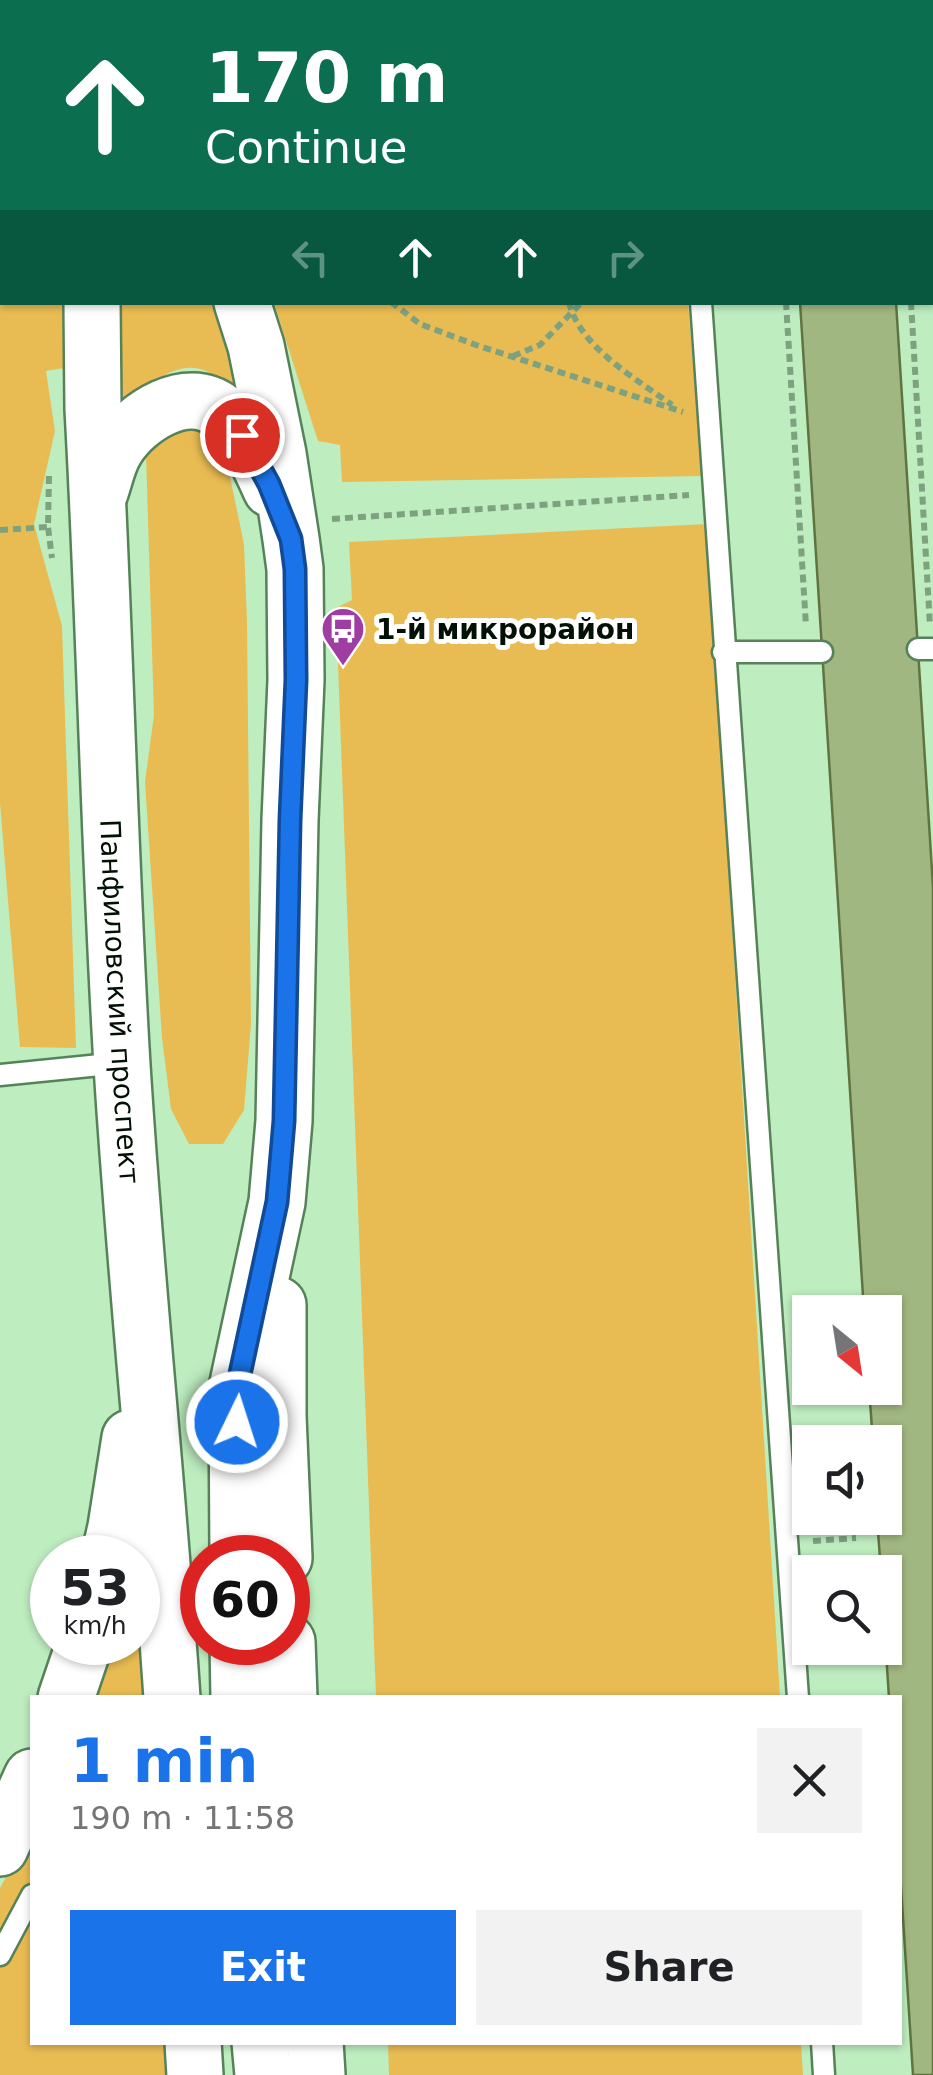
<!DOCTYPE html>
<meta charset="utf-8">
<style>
body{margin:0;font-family:"DejaVu Sans",sans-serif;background:#f2f2f2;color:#202124;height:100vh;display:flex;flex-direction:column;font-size:38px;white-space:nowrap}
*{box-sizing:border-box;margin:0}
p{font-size:32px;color:#757577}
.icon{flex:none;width:55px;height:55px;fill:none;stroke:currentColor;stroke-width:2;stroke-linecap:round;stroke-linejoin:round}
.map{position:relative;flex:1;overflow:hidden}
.details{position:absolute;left:30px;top:1695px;width:872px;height:350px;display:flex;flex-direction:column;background:#fff;border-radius:0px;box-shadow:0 2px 8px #0004}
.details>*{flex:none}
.banner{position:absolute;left:0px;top:0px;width:935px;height:305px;box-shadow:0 2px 8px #0004;background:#0b6e4f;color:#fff;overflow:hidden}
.needle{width:65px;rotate:150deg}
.controls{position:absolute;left:792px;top:1295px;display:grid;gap:20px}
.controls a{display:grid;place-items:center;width:110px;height:110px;border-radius:0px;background:#fff;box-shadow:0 2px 8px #0004;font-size:50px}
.speed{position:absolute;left:30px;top:1535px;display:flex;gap:20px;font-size:50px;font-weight:700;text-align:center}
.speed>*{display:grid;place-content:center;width:130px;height:130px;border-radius:50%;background:#fff;box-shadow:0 2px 8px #0004;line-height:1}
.speed small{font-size:25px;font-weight:400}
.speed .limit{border:15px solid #d22;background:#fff;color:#111}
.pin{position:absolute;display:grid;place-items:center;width:85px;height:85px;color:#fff;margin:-42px;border:5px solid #fff;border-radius:50%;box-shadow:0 2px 10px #0007}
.me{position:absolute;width:110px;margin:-55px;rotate:4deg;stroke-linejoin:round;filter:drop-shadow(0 0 8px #0008)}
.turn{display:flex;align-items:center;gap:35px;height:210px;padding:0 40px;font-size:45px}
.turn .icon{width:130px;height:130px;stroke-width:2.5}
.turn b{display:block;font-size:70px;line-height:85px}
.lanes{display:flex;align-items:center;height:95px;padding:0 40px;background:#0003;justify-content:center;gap:50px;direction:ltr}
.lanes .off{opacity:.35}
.round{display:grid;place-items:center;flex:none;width:105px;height:105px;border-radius:0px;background:#f2f2f2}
.summary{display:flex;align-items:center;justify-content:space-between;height:170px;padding:0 40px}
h1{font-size:60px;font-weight:700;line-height:75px;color:#1a73e8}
.cta{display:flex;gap:20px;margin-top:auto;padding:20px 40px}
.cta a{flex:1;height:115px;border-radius:0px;background:#1a73e8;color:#fff;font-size:40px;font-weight:700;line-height:115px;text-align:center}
.cta a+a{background:#f2f2f2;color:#202124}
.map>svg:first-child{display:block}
</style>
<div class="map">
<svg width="933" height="2075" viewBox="0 0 933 2075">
<rect width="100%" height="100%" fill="#beedc0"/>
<g fill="#e9bc53">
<path d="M0,0H60V2H2V302L78,303L82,365L46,371L55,431L34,524L62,626L76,1048L20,1047L0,803Z"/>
<path d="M201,0H663L664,2H202Z"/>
<path d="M117,303H214L240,395C230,388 218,376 206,371C175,357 142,391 119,408Z"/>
<path d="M274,303H688L702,476L342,482L340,445L318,441Z"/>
<path d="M187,427L207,429L225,453L244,544L247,622L251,1024L244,1110L223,1144H189L171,1109L162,1038L145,782L154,715L146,455L164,432Z"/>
<path d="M707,524L780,1697H376L336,608L352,600L349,542Z"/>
<path d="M138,1606L147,1644L151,1697L79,1698L100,1643L138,1642Z"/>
<path d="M32,1818V2042L172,2043L175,2075H0V1888L17,1858Z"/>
<path d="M388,2043H801L803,2075H389Z"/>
</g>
<g fill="#a1b781" stroke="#607440" stroke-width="2.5">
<rect x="781" y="0" width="95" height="2"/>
<path d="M800,302H896L933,887V2075H913L900,1871V1698H889L885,1636V1572H881L877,1518H885V1442H873L869,1388H885V1312H864Z"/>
</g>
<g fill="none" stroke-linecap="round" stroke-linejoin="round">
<defs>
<g id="service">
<path d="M681,0V2"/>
<path d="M701,302L798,1698"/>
<path d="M918,649H933"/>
<path d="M723,652H822"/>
<path d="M0,1075L120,1063"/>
<path d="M0,1955L32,1895"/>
<path d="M822,2042L824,2075"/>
</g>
<g id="primary">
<path d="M89,0V2"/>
<path d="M150,0L151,2"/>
<path id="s1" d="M92,302L93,409C105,628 109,847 122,1065C135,1277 158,1487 172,1698"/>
<path d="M100,492C105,478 108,461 116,449C135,417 187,384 221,411C244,430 259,462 271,489"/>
<path d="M278,1305V1416L284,1558"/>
<path d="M109,1558L116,1527L130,1438"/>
<path d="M238,1558L237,1388L277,1202L284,1121L290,820L296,680L295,569L291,539L278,454L256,346L242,302"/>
<path d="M238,1642L239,1698"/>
<path d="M287,1642L289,1698"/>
<path d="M66,1698L85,1642"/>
<path d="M0,1848L32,1777"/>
<path d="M193,2042L195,2075"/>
<path d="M260,2042L263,2075"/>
<path d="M315,2042L317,2075"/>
</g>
</defs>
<use href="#service" stroke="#568259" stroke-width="25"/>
<use href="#primary" stroke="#568259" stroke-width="60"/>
<g stroke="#7ea280" stroke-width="6" stroke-dasharray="8 5" stroke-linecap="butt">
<path d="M547,0V2"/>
<path d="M767,0L768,2"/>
<path d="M894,0V2"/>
<path d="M408,2L409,0"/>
<path d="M579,2L581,0"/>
<path d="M391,302L420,324L476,345L683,412"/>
<path d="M569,302C579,347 638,380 672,405"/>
<path d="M786,302L806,626"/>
<path d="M911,302L930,626"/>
<path d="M513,356L540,345L582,302"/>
<path d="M49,476L48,527L52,558"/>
<path d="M332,519L689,495"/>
<path d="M0,530L48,527"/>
<path d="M813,1541L856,1538"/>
</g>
<use href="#service" stroke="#fff" stroke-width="20"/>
<use href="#primary" stroke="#fff" stroke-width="55"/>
</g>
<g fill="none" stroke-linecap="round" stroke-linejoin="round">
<defs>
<path id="route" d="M237,1422V1388L277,1202L284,1121L290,820L296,680L295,569L291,539L269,484L242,435"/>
</defs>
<use href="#route" stroke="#114b97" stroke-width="25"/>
<use href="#route" stroke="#1a73e8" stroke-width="18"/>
</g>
<defs>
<symbol id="bus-pin" viewBox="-11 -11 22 30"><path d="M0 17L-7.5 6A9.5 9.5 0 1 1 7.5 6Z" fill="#9f3da3" stroke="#fff"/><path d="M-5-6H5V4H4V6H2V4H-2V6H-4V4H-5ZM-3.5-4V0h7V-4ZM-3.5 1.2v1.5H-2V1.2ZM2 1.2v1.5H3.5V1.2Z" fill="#fff"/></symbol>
</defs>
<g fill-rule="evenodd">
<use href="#bus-pin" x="318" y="604" width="50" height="68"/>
</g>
<g text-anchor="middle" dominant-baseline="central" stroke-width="10" stroke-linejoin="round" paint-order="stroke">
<g font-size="28" font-weight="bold" fill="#021104" stroke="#fff" text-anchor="start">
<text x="376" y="629">1-й микрорайон</text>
</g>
<g font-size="28" fill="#021104" stroke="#fff">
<text stroke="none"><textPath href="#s1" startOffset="700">Панфиловский проспект</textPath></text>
</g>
</g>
</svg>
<div class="controls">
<a><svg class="needle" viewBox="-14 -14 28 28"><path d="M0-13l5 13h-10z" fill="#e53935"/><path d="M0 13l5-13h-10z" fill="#757577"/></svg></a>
<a><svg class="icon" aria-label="sound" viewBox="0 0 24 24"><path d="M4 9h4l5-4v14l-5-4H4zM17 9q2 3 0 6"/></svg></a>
<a><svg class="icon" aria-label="search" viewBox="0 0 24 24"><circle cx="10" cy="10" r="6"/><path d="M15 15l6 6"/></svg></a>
</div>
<div class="speed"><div>53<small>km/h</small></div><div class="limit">60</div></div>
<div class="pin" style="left:242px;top:435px;background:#d93025"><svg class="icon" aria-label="arrive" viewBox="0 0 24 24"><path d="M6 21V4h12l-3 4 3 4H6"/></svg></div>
<svg class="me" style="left:237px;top:1422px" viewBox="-20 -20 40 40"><circle r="17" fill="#1a73e8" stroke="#fff" stroke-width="3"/><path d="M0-11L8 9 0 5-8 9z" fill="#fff"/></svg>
<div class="banner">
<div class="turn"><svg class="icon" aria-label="ahead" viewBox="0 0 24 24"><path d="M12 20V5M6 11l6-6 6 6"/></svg><div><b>170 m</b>Continue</div></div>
<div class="lanes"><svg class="icon off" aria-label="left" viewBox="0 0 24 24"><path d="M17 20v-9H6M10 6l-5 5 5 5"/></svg><svg class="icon" aria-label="ahead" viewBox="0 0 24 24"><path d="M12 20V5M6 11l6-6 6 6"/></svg><svg class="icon" aria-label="ahead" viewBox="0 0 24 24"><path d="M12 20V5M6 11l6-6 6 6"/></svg><svg class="icon off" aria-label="right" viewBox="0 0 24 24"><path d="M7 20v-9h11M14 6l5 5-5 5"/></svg></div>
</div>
<section class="details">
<div class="summary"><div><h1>1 min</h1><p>190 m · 11:58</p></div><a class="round"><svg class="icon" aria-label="close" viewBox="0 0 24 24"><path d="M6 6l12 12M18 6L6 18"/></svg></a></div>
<div class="cta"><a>Exit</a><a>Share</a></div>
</section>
</div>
